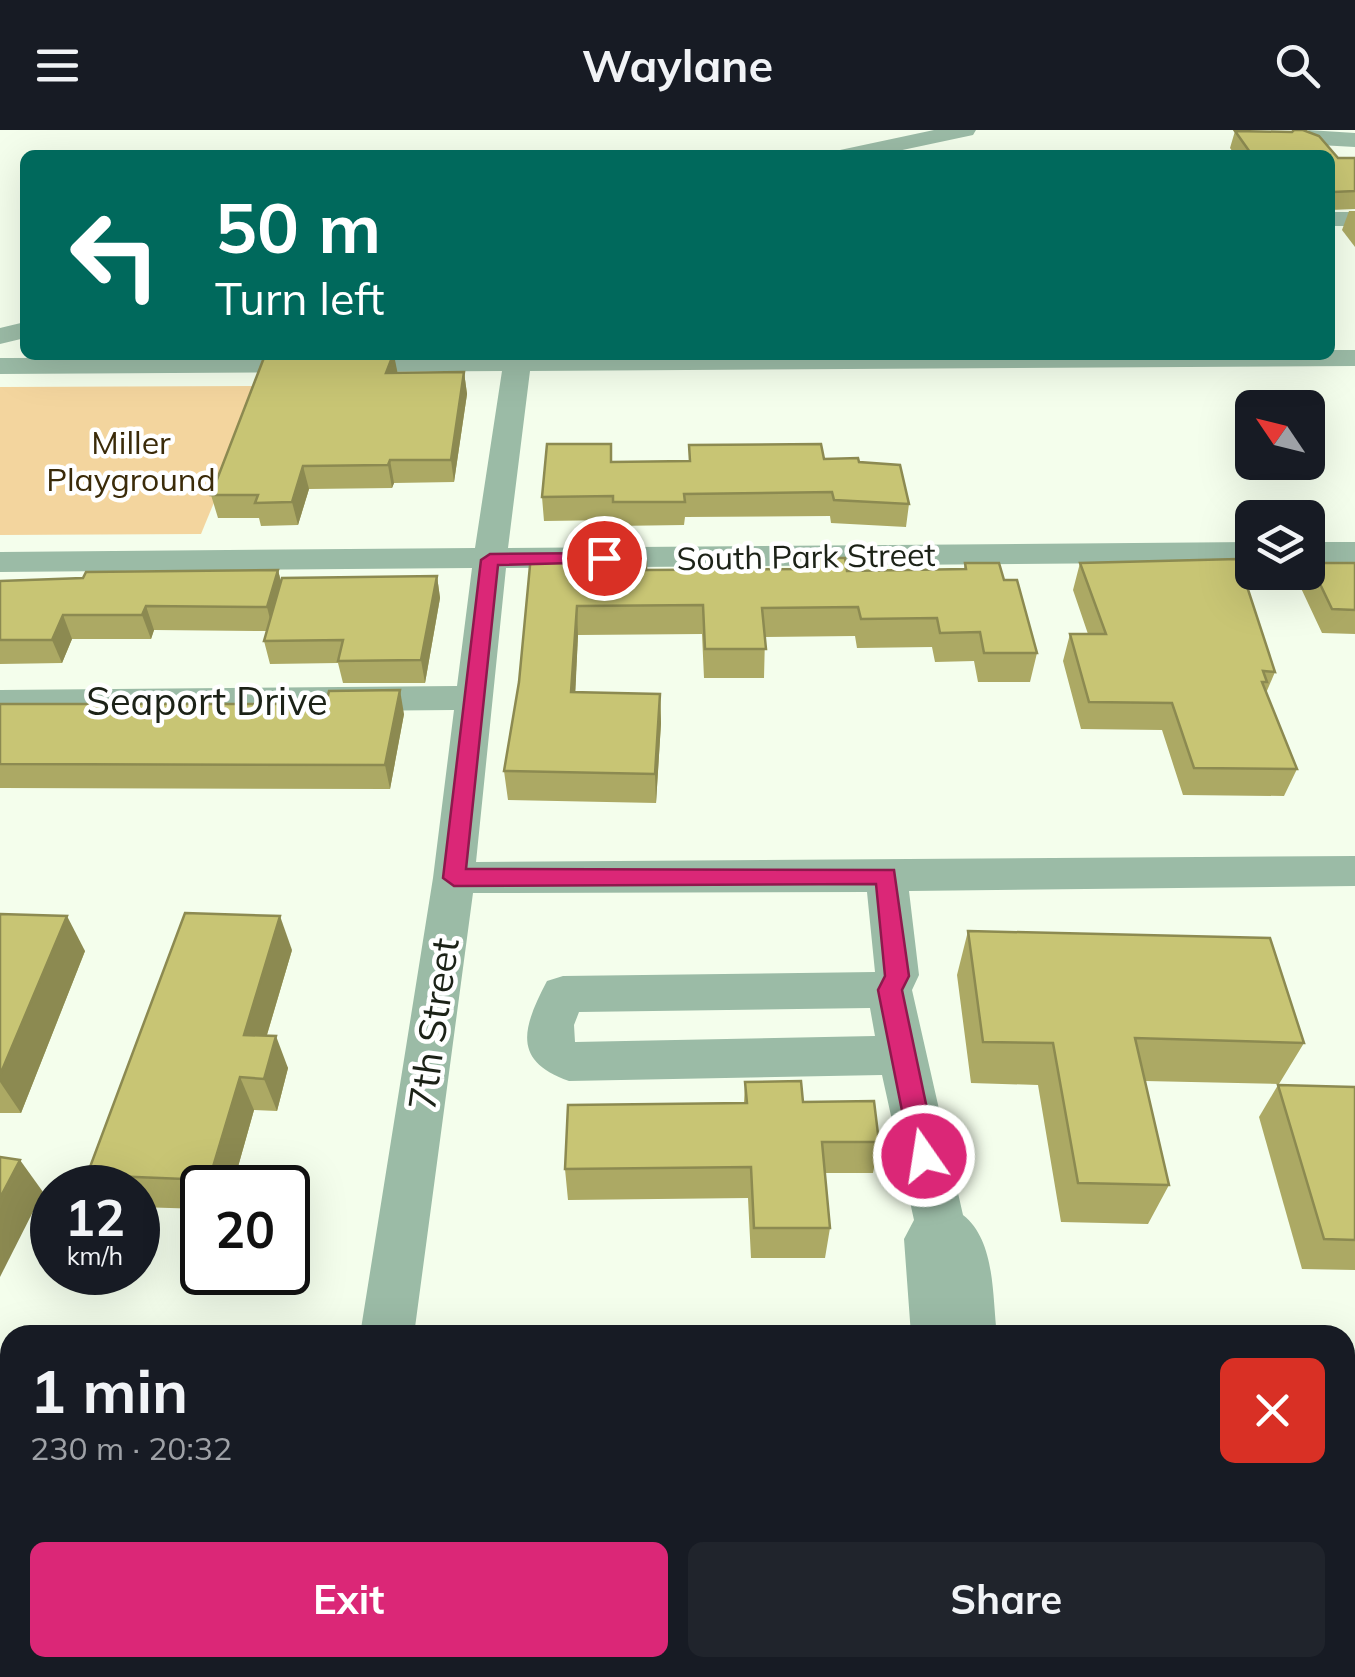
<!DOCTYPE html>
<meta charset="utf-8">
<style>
body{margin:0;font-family:Mulish,sans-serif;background:#20242c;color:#f1f3f6;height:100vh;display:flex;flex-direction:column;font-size:38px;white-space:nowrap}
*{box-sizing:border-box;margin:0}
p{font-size:32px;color:#9ea1a6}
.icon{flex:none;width:55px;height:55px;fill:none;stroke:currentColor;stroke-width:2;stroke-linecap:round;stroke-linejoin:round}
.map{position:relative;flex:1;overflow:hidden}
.details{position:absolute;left:0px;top:1195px;width:1355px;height:352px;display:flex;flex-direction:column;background:#171b24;border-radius:30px 30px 0 0;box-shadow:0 10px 40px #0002}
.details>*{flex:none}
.hud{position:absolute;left:20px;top:20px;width:1315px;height:210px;border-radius:15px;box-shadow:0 10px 40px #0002;background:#00695c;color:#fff;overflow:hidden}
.needle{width:65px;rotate:305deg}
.fabs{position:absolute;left:1235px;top:260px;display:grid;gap:20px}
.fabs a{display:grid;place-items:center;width:90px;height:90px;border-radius:15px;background:#171b24;box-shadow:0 10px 40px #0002;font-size:50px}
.speed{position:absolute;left:30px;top:1035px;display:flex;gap:20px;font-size:50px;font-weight:700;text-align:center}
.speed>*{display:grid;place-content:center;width:130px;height:130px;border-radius:50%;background:#171b24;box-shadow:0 10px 40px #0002;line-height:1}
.speed small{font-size:25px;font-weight:400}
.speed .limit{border:5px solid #111;border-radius:15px;background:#fff;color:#111}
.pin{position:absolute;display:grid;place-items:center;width:85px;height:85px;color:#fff;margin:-42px;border:5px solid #fff;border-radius:50%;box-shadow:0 2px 10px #0007}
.me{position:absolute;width:110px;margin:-55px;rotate:347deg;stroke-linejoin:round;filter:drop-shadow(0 0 8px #0008)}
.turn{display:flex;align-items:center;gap:35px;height:210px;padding:0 30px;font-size:45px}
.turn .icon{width:130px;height:130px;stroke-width:2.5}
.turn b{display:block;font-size:70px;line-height:85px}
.round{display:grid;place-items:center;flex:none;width:105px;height:105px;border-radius:15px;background:#20242c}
.head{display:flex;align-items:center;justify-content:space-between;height:170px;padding:0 30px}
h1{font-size:60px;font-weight:700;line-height:75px}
.button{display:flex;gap:20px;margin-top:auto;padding:20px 30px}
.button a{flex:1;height:115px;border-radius:15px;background:#db2777;color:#fff;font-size:40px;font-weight:700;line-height:115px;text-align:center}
.button a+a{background:#20242c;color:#f1f3f6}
header{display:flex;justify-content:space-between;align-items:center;height:130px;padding:0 30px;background:#171b24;font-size:45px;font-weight:700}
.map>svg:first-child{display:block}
</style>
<header><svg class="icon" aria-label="menu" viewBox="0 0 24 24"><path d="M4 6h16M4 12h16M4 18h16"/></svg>Waylane<svg class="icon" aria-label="search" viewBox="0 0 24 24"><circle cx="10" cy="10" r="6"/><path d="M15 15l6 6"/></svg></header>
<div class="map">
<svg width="1355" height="1547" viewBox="0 0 1355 1547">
<rect width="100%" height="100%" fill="#f4feec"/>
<path fill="#f3d59e" d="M262,256L201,404L0,405V257Z"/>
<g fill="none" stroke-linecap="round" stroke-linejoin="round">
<g fill="#9bbba6" fill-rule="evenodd">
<path d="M934,0H976L973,5L879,25H837L840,20Z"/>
<path d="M1308,0L1355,3V17L1319,15Z"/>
<rect x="1330" y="82" width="25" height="14"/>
<path d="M25,192V208L0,214V198Z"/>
<path d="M1330,220H1355V236L530,241L508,418L1252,412V432L506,438L476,732L1355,726V756L909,761L919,845L912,860L963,1085C996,1111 992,1166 997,1205H911L904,1109L914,1090L882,945L569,951C511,931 523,897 547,851L563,846L875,842L867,762L473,763L414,1205H360L433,748L454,580L0,584V560L457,556L472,438L0,442V422L475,418L502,241L0,244V228L1330,225ZM870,878L875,906L575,912L574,895L579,882Z"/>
<rect x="1308" y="412" width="47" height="20"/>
<rect x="1345" y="1220" width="10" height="54"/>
<rect x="0" y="1233" width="10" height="54"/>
<path d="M318,1538H382L381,1547H317Z"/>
<path d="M814,1538H877L879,1547H815Z"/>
</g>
</g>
<g fill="#aca964">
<path d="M1294,0H1303L1319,6L1338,28H1355V79L1330,80V25H1235L1230,18L1235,1L1292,2Z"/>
<path d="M1349,81H1355V117L1342,100Z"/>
<path d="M464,242L467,264L454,352L394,353L392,358L309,359L298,395L261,396L259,388H218L211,365L397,243Z"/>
<path d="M611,314L612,332L824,329L859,332L909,374L906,397L831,393L830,386L685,387L684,395L614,396V390L544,391L542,367Z"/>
<path d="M808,428L847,441L964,439L965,433L1004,450L1037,523L1030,552H978L974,531L935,532L932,517L857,518L855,506L765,507L764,548H704L702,504L578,505L575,562L660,564L661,593L656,673L508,670L504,641L519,552L601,432L647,440L807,439Z"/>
<path d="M1080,433L1275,542L1266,563L1297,639L1284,666L1183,665L1162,600L1081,599L1063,531L1070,504H1088L1073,460Z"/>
<path d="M1310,433H1355V504L1322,503L1300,456L1308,442Z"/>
<path d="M278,440L281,452L437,446L440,468L425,553H343L338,533L270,534L264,511L267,501L154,500L151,509H72L62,533L0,534V451Z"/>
<path d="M0,574L404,584L390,659L0,658Z"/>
<path d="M0,784L85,821L21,983H0Z"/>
<path d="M968,801L1304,913L1279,954L1145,951L1169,1055L1148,1094L1061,1092L1038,955L971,953L957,845Z"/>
<path d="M292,820L267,905L288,938L277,981L254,980L232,1058H202V1079L138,1077V1058H96L87,1045Z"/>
<path d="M745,952L803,972L879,1012L873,1043H825L830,1098L825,1128H751L748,1068L568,1070L565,1039L744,973Z"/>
<path d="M1278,955L1355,957V1140L1302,1139L1259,987Z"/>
<path d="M1164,1538H1345L1355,1547H1166Z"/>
</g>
<g fill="#8c8a51">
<path d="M393,225H394L398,245L386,243Z"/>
<path d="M464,242L467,264L454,352L451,330Z"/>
<path d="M390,330L394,353L392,358L388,335Z"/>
<path d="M303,336L309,359L298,395L292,372Z"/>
<path d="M278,440L284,464L273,501L267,477Z"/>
<path d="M437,446L440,468L425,553L421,530Z"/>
<path d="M146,476L154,500L151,509L142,485Z"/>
<path d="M577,476L578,505L574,591L571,562Z"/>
<path d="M63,485L72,509L62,533L52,510Z"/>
<path d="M400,560L404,584L390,659L385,635Z"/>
<path d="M660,564L661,593L656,673L655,644Z"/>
<path d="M67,786L85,821L21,983L0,952V945Z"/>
<path d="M280,786L292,820L257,938L244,905Z"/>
<path d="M276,906L288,938L277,981L264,949Z"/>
<path d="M240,947L254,980L232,1058H213L209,1050Z"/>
<path d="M20,1030L43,1062L0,1147V1068Z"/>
<path d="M21,1538H43L40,1547H18Z"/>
</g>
<g fill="#c8c574" stroke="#8c8a51" stroke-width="2.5">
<path d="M1294,0H1303L1319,6L1338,28H1355V61L1333,62L1330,57V25H1252L1235,1L1292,2Z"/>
<path d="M265,225H393L386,243L464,242L451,330H390L388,335L303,336L292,372L255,373L258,365H211Z"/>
<path d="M547,314H611V332L690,331L689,315L821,314L824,329L858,328L859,332L900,335L909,374L834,370L832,362L684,364L685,372H613V366L542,367Z"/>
<path d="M531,425H601L600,432H646V440L809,439L808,428H845L847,441L966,439L965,433H999L1004,450H1017L1037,523H984L980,502L940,503L937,488L861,489L858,477L762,478L766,519H705L703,475L577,476L571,562L660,564L655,644L504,641L519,552Z"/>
<path d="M1238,429L1275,542L1263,541L1267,552H1262L1297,639L1194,638L1172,573L1089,572L1070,504H1106L1080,433Z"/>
<path d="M1310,433H1355V480L1332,479Z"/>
<path d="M278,440L267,477L146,476L142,485H63L52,510H0V451L83,448L86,442Z"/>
<path d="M437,446L421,530L338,531L343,510L264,511L282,448Z"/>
<path d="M400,560L385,635L0,634V574H326L329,561Z"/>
<path d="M185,783L280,786L244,905L276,906L264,949L240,947L209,1050L87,1045Z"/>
<path d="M0,784L67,786L0,945Z"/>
<path d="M968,801L1270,808L1304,913L1135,908L1169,1055L1078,1053L1053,913L983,912Z"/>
<path d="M801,951L803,972L874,971L879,1012H822L830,1098H754L751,1037L565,1039L568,975L747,973L745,952Z"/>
<path d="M1278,955L1355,957V1110L1324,1109Z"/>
<path d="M0,1027L20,1030L0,1068Z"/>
<path d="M1345,1287H1355V1547H1198L1196,1538H1345Z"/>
<path d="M8,1353H10V1538H21L18,1547H0V1381Z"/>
<path d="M1037,1545L1093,1547H1037Z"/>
</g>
<path fill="#db2777" stroke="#8e194d" stroke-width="2.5" d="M604,423L613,428L610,432L498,435L466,739L894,740L909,846L902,860L937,1026L933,1034L924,1038L915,1034L911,1026L878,860L885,846L876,754L454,756L443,748L481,430L490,424Z"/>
<g text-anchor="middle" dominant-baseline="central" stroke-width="9" stroke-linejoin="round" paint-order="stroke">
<g font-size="32" fill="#3b2b09" stroke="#fff">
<text x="131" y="312">Miller<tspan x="131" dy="37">Playground</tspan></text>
</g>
<g font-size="32" fill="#1c2217" stroke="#fff">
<text transform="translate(806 426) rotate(-1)">South Park Street</text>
</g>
<g font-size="38" fill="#1c2217" stroke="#fff">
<text x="207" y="571">Seaport Drive</text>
<text transform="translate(433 894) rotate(-82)">7th Street</text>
</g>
</g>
</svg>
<div class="fabs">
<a><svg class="needle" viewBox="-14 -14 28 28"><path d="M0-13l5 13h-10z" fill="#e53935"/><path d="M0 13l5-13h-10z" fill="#9ea1a6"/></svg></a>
<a><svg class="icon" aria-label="layers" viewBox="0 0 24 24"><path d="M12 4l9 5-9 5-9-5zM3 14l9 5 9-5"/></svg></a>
</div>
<div class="speed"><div>12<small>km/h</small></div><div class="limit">20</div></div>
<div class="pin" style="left:604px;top:428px;background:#d93025"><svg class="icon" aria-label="arrive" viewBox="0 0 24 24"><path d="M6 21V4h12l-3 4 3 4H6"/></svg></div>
<svg class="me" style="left:924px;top:1026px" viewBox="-20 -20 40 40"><circle r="17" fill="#db2777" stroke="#fff" stroke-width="3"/><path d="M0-11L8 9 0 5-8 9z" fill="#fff"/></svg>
<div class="hud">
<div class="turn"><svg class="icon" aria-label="left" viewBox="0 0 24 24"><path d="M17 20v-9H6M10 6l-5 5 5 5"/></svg><div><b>50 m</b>Turn left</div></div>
</div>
<section class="details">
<div class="head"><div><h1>1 min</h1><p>230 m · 20:32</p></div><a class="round" style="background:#d93025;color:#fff"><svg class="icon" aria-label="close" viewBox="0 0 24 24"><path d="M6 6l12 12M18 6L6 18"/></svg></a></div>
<div class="button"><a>Exit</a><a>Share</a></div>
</section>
</div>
